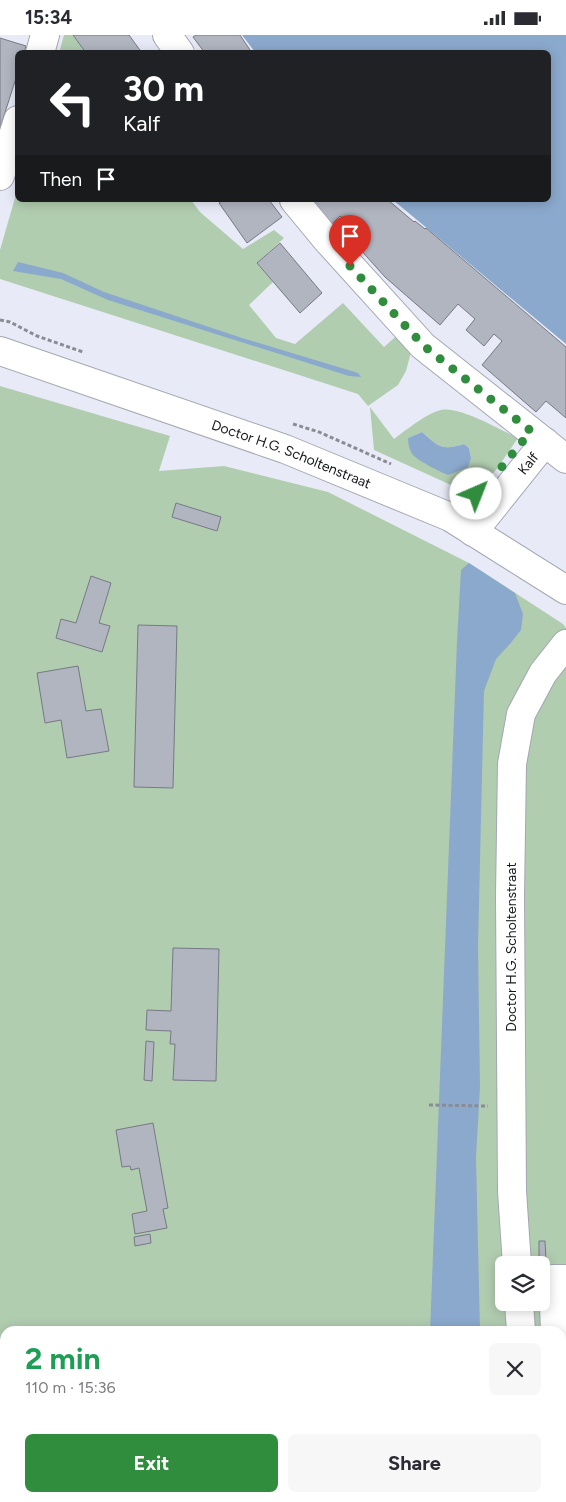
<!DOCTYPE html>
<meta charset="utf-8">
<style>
body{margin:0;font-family:Figtree,sans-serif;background:#f7f7f7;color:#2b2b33;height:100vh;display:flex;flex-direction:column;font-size:19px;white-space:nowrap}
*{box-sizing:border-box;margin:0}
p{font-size:16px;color:#7c7c81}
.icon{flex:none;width:28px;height:28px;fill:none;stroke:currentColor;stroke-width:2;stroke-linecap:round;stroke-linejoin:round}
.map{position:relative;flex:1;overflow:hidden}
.sheet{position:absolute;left:0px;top:1291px;width:566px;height:176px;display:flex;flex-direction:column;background:#fff;border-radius:15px 15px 0 0;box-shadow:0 2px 12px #0003}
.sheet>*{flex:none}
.guide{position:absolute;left:15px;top:15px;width:536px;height:152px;border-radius:8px;box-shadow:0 2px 12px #0003;background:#202124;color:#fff;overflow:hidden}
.buttons{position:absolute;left:495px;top:1221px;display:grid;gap:10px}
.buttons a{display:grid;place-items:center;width:55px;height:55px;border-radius:8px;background:#fff;box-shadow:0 2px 12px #0003;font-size:25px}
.pin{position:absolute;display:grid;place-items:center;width:42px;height:42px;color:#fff;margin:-51px -21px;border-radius:50% 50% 50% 0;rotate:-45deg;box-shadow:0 0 5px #0007}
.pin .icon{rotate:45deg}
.me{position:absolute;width:55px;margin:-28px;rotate:44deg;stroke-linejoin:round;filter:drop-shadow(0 0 4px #0008)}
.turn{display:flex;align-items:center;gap:18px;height:105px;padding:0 25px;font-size:22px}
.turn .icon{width:65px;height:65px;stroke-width:2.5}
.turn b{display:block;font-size:35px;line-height:42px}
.then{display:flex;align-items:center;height:48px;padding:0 25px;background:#0003;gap:10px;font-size:19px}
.round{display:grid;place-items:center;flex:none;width:52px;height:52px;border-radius:8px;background:#f7f7f7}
.head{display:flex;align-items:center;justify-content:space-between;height:85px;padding:0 25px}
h1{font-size:30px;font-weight:700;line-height:38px;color:#1e9e55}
.action{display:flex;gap:10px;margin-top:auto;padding:10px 25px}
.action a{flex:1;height:58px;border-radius:8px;background:#318d3e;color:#fff;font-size:20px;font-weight:700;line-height:58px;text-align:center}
.action a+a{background:#f7f7f7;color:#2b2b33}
.status{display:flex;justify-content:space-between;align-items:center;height:35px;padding:0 25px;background:#fff;direction:ltr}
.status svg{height:14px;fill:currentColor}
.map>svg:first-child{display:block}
</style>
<div class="status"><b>15:34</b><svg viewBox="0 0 49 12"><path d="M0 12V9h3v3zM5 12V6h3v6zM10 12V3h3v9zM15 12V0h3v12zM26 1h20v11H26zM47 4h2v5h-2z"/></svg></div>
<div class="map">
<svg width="566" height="1467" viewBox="0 0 566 1467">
<rect width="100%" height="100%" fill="#e8ebf7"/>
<g fill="#b1cdb0" fill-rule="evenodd">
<path d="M64,0H73L85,17L59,18Z"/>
<path d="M17,156L18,165H191L200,177L243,214L274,195L284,203L257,228L273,247L249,270L276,303L295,309L343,268L384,312L402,296L411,317L406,336L398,350L368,371L358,359L0,244V215Z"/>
<path d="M0,351L170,401L159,436L224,431L328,457L469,528L563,589L566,593V1449H561V1296H5V1462L40,1463L14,1467H0ZM504,1230H541V1268H504Z"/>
<path d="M370,372L394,404C406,395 427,378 441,375C460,371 500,395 518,403L496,435L479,452L464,456L374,415ZM422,397C438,411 441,416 464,409L469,413L471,423L408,403Z"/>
</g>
<g fill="#8ba9cc">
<path d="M242,0H566V309L393,165H549V18L255,17Z"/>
<path d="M18,227L63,238L104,257L242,303L358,338L361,342L349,341L108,265L61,244L13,236Z"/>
<path d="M422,397C438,411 441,416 464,409L469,413L471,423L468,432L448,440C440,437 417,425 412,419C409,414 408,408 408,403Z"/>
<path d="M469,528L515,558L523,579L521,595L510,609L496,624L484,656L478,911L480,1052L476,1122L480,1296H430L457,606L461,535Z"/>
<path d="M40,1463V1462L75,1463L51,1467H14Z"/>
<path d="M233,1463H464V1467L283,1465Z"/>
</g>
<g fill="#b1b5c0" stroke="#767984">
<path d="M73,0H129L142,18H86Z"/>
<path d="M196,0H240L252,18H205L193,2Z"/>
<path d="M0,3L26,11L24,18H18V37L0,93Z"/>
<path d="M223,165H269L282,182L247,208L219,168Z"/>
<path d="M313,165H388L414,187L415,186L425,194L426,193L566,312V383L546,366L536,377L482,330L502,306L494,299L484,311L466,295L475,284L458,269L440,290L385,242L350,203L355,197L340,181L331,190L310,168Z"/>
<path d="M280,208L322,258L300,278L257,228Z"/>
<path d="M176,468L221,482L217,496L172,482Z"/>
<path d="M91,541L111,548L99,588L110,591L102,617L56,603L61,584L76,588Z"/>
<path d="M138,590L177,591L173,753L134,752Z"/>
<path d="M78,631L86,676L101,674L109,716L67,723L61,685L45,688L37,638Z"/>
<path d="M173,913L219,914L216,1046L173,1045L175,1009H170L171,996L146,995L147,975L171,976Z"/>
<path d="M146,1006L154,1007L152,1046L144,1045Z"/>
<path d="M153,1088L168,1173L163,1174L167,1193L135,1199L132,1179L147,1176L139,1133L131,1135L130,1131L122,1132L116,1095Z"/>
<path d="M150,1199L151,1208L135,1211L134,1202Z"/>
<path d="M539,1206H545L546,1225L539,1226Z"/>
<path d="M566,1253V1406L561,1277Z"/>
<rect x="561" y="1431" width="5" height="13"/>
</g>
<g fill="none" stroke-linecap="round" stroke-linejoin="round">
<defs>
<g id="minor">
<path d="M167,0L180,18"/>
<path d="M40,18L45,0"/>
<path d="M0,141L18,85"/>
<path d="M294,165L327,205L423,311L566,424"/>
<path id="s1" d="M473,497L545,407"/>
<path d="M517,1230L512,1156L510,861L512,729L521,679L543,638L566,609"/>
<path d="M519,1268L521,1296"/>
<path d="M555,1296L553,1244H566"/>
<path d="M561,1410H566"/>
<path d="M507,1467L513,1462"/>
</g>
<g id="major">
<path id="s2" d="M0,316L285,414L450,482L566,555"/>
</g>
</defs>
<use href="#minor" stroke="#a4a7b2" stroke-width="30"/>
<use href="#major" stroke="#a4a7b2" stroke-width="30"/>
<g stroke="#8a8c95" stroke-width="3" stroke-dasharray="4 2.5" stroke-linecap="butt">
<path d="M0,285L10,287L37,301L83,317"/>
<path d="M293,389L319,397L391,429"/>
<path d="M429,1070L488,1071"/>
</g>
<use href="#minor" stroke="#fff" stroke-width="28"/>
<use href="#major" stroke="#fff" stroke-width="28"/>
</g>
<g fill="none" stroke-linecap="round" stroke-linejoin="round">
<path stroke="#318d3e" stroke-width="9" stroke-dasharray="0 16.2" d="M350,231L424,311L531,396L483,455L476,459"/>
</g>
<g text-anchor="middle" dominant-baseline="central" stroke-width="5" stroke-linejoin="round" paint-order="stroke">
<g font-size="14" fill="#16171b" stroke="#fff">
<text stroke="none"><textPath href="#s2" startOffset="309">Doctor H.G. Scholtenstraat</textPath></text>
<text stroke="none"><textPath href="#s1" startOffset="88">Kalf</textPath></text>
<text transform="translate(511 912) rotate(-90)">Doctor H.G. Scholtenstraat</text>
</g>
</g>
</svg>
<div class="buttons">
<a><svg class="icon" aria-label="layers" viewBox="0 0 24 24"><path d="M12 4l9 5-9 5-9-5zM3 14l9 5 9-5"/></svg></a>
</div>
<div class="pin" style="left:350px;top:231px;background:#d93025"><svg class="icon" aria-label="arrive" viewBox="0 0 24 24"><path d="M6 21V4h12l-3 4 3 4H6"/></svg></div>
<svg class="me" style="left:476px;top:459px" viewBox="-20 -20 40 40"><circle r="19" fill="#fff"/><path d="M0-13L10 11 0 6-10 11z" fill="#318d3e"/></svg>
<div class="guide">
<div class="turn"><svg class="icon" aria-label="left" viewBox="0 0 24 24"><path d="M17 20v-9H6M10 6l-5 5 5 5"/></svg><div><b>30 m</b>Kalf</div></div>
<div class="then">Then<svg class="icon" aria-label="arrive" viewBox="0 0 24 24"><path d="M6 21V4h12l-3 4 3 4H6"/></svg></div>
</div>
<section class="sheet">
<div class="head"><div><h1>2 min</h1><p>110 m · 15:36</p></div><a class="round"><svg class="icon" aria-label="close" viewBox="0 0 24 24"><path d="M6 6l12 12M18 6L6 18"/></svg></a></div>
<div class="action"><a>Exit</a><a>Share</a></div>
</section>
</div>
